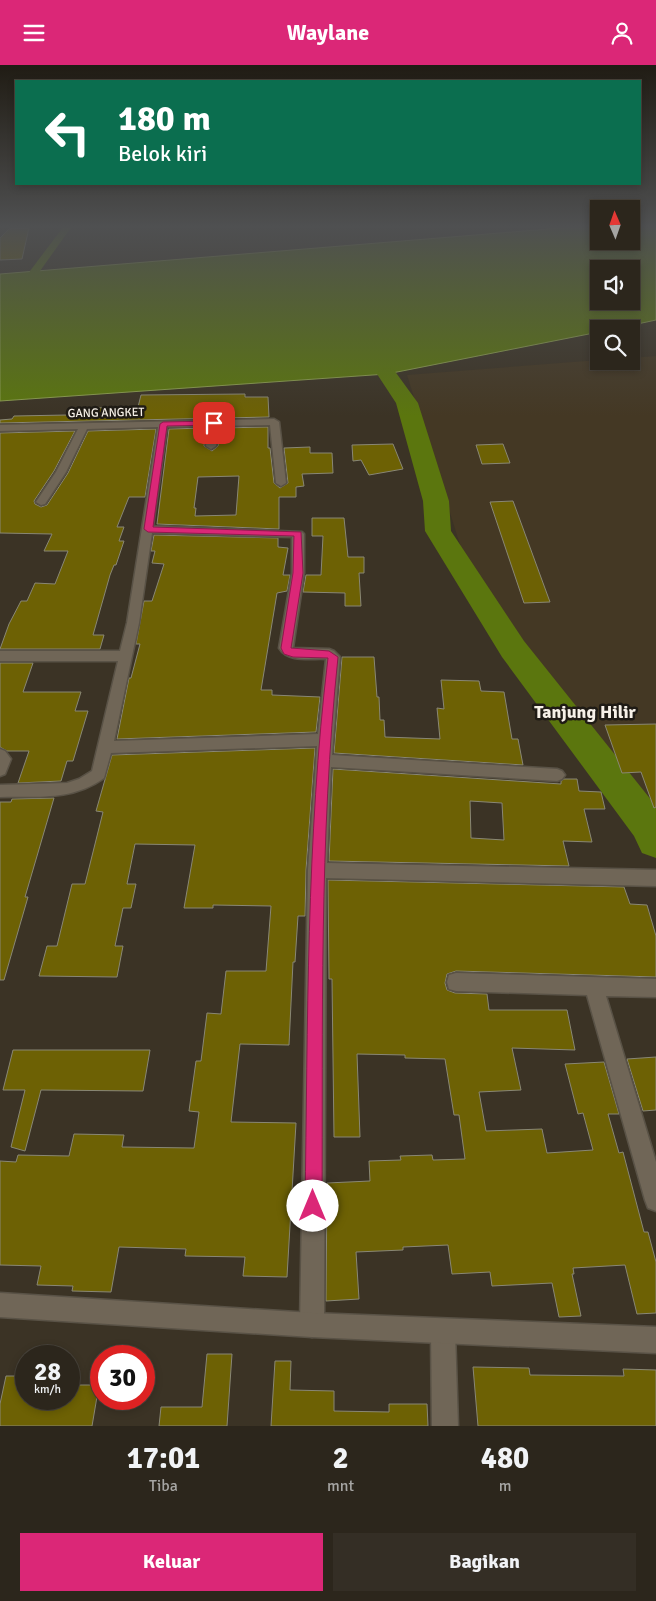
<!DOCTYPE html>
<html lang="id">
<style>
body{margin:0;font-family:Signika,sans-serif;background:#342e25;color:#f1f3f6;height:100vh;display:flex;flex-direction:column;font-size:19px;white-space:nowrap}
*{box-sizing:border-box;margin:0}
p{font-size:16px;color:#a6a5a3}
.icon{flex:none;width:28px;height:28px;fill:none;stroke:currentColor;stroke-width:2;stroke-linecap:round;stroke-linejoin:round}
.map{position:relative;height:1361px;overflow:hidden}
.panel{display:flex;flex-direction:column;background:#2c261c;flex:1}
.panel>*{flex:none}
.hud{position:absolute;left:15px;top:15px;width:626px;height:105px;border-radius:0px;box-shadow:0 2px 8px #0003,0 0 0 1px #48433b;background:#0b6e4f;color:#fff;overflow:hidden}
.needle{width:32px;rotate:358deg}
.fabs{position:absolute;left:590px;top:135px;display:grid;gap:10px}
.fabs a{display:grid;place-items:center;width:50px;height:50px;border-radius:0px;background:#2c261c;box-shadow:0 2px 8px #0003,0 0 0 1px #48433b;font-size:25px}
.speed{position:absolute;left:15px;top:1280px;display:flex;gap:10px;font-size:25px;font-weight:700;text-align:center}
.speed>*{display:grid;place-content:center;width:65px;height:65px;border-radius:50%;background:#2c261c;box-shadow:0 2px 8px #0003,0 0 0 1px #48433b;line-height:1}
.speed small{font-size:12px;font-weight:400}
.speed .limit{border:8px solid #d22;background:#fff;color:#111}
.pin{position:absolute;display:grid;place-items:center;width:42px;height:42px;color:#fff;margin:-21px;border-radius:10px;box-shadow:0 2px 8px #0006}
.me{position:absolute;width:55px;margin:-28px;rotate:0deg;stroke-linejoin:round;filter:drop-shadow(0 0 4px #0008)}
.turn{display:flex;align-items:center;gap:18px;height:105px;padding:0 20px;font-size:22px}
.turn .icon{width:65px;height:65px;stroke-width:2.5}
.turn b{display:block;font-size:35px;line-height:42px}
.eta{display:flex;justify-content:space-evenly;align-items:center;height:85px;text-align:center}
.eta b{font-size:30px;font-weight:700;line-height:35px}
.action{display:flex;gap:10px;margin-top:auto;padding:10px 20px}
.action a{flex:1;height:58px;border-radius:0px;background:#db2777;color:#fff;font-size:20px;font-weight:700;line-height:58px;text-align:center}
.action a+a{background:#342e25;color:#f1f3f6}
header{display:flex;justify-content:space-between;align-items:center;height:65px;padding:0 20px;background:#db2777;color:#fff;font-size:22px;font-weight:700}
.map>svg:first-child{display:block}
</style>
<header><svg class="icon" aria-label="menu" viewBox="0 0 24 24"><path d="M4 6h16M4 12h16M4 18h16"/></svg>Waylane<svg class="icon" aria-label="person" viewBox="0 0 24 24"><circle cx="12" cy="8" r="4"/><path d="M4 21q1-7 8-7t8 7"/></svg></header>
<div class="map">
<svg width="656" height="1361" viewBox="0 0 656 1361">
<rect width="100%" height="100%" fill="#3b3325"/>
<path fill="#443824" d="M656,291V769L466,499L407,310L599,295L631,296V293Z"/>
<path fill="#5b760e" stroke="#8a9b4f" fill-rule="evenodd" d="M585,161H599V176H631V161H656V255L614,264H599V267L387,309L0,336V209ZM599,204H631V236H599Z"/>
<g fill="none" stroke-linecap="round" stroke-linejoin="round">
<path fill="#5b760e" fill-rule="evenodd" d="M64,161H72L40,206L31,232L26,235L22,234L21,232L30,206Z"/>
<path fill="#5b760e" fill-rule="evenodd" d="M387,303L394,305L418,338L449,436L451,466L524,576L656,741V793L642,788L634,771L502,592L425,466L423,436L396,338L377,309L380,305Z"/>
</g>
<g fill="#6d6104" stroke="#898775" fill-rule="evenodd">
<path d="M29,163L22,194L0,195V173L9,164Z"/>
<path d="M245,329V332H268L269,352L0,358V355L12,354L14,351L67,350L69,345H89L90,343L138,342L141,330Z"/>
<path d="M268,362V383H270L274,418L280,423L288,418L284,383L310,382V388H332L333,408L302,409L304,421L296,422V432H279V464L157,459L169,364L206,363L204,381L212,386L218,381L220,363ZM239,411L236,450L195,451L196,443H194L198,412Z"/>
<path d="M156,364L145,432H129L117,462H124L119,476H124L116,500H114L110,510L93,570H104L100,584H0L9,559L21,536H27L35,518L55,519L68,486H44L52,469L0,468V368L75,366L54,406L34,436L35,439L41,442L47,440L68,408L88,366Z"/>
<path d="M393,379L403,404L369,410L361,395L353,396L352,380Z"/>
<path d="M503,379L510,398L482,399L476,380Z"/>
<path d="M513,436L550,537L524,538L490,437Z"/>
<path d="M312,453H344L348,492H364V508H359L361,541H345V528L303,527L306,510H321L323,471H312Z"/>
<path d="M154,470L278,473V482L288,483L283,510H290L287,526L277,528L261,625H272V630L320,632L316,667L117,674L129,613H131L140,579H136L144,536H152L164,499L152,498L155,486H151Z"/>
<path d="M342,592H374L377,632H379L380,655H384L385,672L440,674L437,643L444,644L441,615L479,616L481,626L504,627L512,674H518L523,700L334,688Z"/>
<path d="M0,598H33L23,627H81L75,646H88L73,696H67L61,716L18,718L29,686H7L0,682Z"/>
<path d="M656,659V742L654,743L641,707L622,708L605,660Z"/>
<path d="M315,683L306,805L305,851H298L295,897H293L289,980L240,979L231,1057L296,1058L287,1212L243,1211L245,1192L185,1191L186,1184L119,1182L111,1227L72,1226L73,1221L37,1220L41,1201L0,1200V1096L16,1097L18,1090L69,1091L74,1069L124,1070L122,1082L194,1083L199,1047L189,1046L196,996H201L207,948L221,949L226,906H266L271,841L213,840V843H184L195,780L135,779L127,819H136L131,843H123L115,881H123L117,912L39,911L47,881H57L72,819H85L103,747L96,746L112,690Z"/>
<path d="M333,704L561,719V716L564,714H577L579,726L601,727L605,744H584L592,777L563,776L569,801L329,796ZM470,736L502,738L504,775L471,773Z"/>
<path d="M54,733L25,832H28L4,915H0V737H11L12,734Z"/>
<path d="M328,815L624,822L630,839L647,840L656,871V912L456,906L447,909L445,918L447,925L455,928L487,929L489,945H567L575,985L512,983L521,1025L479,1027L486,1066L542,1064L547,1088L593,1085L583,1048L578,1049L565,999L604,997L619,1049H608L619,1088L623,1087L644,1167H648L656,1197V1248L637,1249L625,1200L573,1203L574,1209H572L581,1251L559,1252L552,1218L492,1221L490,1207L452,1209L448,1180L403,1182V1185L356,1187L359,1234L326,1236L327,1118L370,1116L369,1096L401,1095L400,1091L432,1090L433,1095L465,1094L459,1050H454L445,994L405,993V990L357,989L360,1072H334L332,914H329Z"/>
<path d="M13,985H150L143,1026L41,1025L25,1086L11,1082L25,1025H3Z"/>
<path d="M656,992V1045L643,1046L627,994Z"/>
<path d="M207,1289H232L227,1361H159L161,1342H202Z"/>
<path d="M275,1296H291L290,1325L334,1326V1346L389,1347V1339H427L428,1361H271Z"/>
<path d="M473,1302L529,1303L530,1310L624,1311L623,1304L656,1305V1361H478Z"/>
<path d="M6,1311H26V1334H69V1320H99L92,1361H0V1339Z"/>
</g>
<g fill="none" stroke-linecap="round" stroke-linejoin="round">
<defs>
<g id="minor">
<path d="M274,354L279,357L286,418L281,421L276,418L270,360L218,361L216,381L211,384L206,381L208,361L167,362L153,461L302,467L304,469V508L293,583L329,584L334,586L340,592L332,690L557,704L562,706L565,710L562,714L557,716L331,702L327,798L656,805V821L326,813L324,1260L321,1269L312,1272L303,1269L300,1260L308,805L317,681L111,688L104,713C72,736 38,731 0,732V720L67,718L79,714L92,706L118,596H0V586H120L127,558L158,362L87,364L66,407L45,439L41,440L36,437L56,407L78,364L0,366V360ZM152,468L292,472V508L279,583C288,598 311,593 326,594L318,669L114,676L139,558Z"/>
<path d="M0,684L5,686L11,694L5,709L0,711Z"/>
<path d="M456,908L656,914V932L606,931L656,1097V1146L648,1143L645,1135L587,930L456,926L449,924L447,917L449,910Z"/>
<path d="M443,1254L452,1257L455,1266L458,1361H432L431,1266L434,1257Z"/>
</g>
<path id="tertiary" d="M0,1228L312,1248L656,1262V1288L312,1272L0,1252Z"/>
</defs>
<use href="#minor" stroke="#595246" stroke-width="3"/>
<use href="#tertiary" stroke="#595246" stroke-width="3"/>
<use href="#minor" fill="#706657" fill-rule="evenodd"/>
<use href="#tertiary" fill="#706657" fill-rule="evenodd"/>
</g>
<linearGradient id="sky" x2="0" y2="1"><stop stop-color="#201c14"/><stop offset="0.46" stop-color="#4f5051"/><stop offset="1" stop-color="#4f5051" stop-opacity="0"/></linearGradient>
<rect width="656" height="351" fill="url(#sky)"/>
<path fill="#db2777" stroke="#8e194d" d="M214,356L217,358L216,360L167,361L153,462L301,467L303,508L291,583L329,586L338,592C319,774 323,958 322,1141L319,1147L313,1150L307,1147L305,1141C308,958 306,775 328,593L293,592L284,589L281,583L293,508L294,471L148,467L144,464L160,359L163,357Z"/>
<g text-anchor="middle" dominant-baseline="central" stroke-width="5" stroke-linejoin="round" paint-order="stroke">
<g font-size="12" fill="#f7f1e8" stroke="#1f1b15">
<text transform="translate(106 348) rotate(-1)">GANG ANGKET</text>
</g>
<g font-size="18" font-weight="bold" fill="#f7f1e8" stroke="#1f1b15">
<text x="585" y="647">Tanjung Hilir</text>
</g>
</g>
</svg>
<div class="fabs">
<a><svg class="needle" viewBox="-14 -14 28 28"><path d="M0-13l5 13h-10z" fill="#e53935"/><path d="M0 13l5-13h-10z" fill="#a6a5a3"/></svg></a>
<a><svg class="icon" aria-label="sound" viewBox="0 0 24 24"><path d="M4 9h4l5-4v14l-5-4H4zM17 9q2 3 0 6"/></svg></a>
<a><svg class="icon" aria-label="search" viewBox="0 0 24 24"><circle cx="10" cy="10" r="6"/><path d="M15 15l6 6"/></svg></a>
</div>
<div class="speed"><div>28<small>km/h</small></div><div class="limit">30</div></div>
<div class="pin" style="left:214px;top:358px;background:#d93025"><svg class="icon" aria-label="arrive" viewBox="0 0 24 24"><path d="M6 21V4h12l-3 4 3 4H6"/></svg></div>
<svg class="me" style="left:313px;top:1141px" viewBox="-20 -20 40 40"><circle r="19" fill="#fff"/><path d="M0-13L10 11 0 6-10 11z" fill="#db2777"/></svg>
<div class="hud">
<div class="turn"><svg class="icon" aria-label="left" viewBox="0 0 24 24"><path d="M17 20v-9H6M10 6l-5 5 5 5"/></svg><div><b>180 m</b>Belok kiri</div></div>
</div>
</div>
<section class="panel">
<div class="eta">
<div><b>17:01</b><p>Tiba</p></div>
<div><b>2</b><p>mnt</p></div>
<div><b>480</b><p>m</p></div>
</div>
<div class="action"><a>Keluar</a><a>Bagikan</a></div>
</section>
